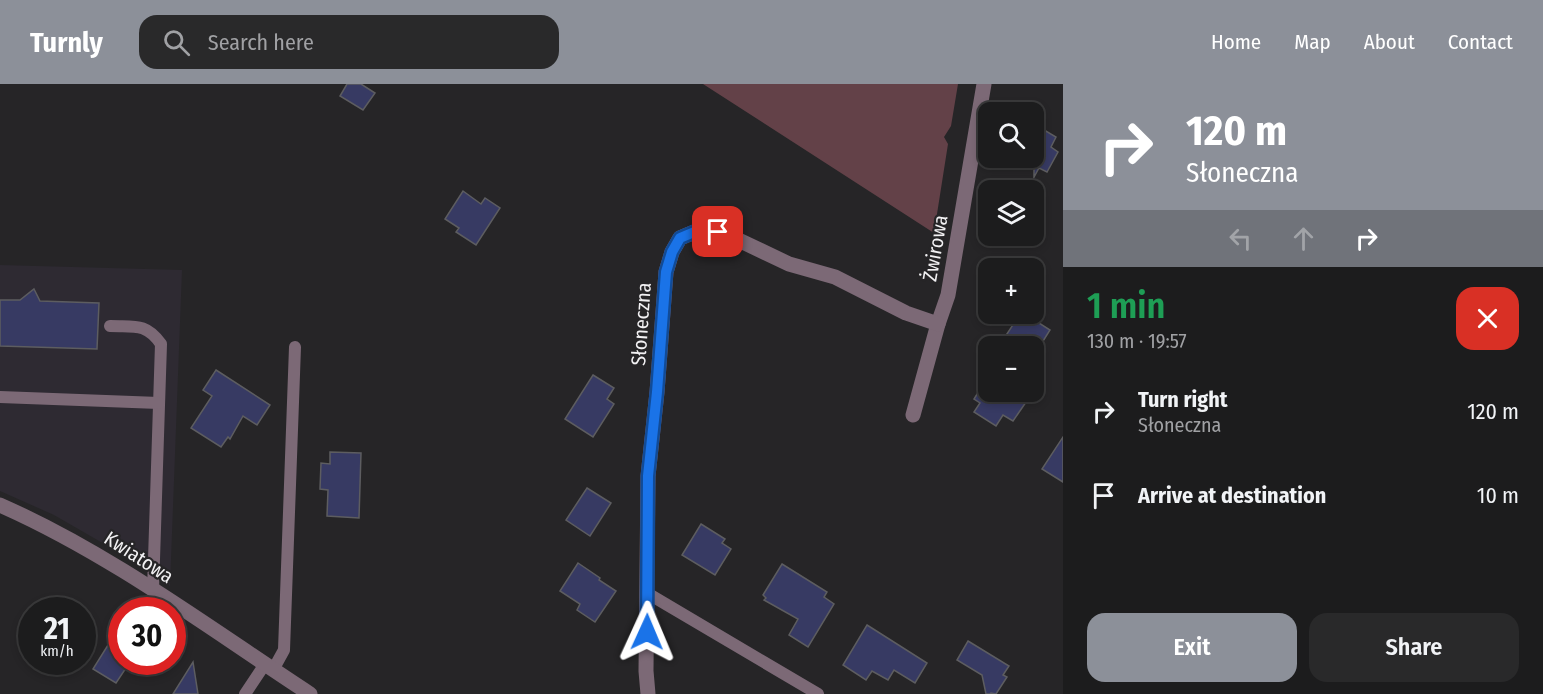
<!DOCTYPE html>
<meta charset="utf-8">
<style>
body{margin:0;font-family:"Fira Sans Condensed",sans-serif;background:#29292a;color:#f1f3f6;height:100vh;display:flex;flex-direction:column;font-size:22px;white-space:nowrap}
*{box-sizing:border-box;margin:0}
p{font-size:20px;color:#a0a1a4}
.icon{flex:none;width:33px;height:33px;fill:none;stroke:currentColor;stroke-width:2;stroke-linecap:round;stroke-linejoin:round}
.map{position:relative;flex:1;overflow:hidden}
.sheet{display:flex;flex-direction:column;background:#1c1c1d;width:480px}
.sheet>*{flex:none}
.top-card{background:#8c9099;color:#fff;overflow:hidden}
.fabs{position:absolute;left:978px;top:18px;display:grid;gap:12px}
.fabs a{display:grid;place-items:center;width:66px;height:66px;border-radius:12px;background:#1c1c1d;box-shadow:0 3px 9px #0003,0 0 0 2px #3a3a3b;font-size:30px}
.speed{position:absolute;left:18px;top:513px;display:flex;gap:12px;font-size:30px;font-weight:700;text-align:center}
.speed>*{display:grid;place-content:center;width:78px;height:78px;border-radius:50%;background:#1c1c1d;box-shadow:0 3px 9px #0003,0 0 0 2px #3a3a3b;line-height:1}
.speed small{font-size:15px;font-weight:400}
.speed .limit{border:9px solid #d22;background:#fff;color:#111}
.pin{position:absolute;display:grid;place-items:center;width:51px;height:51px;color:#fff;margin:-26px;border-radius:12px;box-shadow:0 3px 9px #0006}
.me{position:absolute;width:66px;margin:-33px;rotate:1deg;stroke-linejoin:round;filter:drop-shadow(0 0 4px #0008)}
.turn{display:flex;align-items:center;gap:21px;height:126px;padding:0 24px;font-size:27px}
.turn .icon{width:78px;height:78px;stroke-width:2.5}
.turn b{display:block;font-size:42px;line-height:51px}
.lanes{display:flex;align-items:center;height:57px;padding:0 24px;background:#0003;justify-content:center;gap:30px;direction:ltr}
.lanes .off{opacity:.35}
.round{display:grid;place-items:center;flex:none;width:63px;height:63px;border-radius:18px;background:#29292a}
.head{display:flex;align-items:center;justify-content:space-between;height:102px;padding:0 24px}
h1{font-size:36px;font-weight:600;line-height:45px;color:#1e9e55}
.primary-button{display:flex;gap:12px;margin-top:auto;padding:12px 24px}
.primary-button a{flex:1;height:69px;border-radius:18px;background:#8c9099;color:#fff;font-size:24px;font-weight:600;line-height:69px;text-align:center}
.primary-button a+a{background:#29292a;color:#f1f3f6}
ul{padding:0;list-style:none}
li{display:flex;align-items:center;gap:18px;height:84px;padding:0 24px}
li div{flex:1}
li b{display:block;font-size:22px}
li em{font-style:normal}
header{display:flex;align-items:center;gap:36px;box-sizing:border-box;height:84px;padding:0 30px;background:#8c9099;color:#fff}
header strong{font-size:28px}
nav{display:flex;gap:33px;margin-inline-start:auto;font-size:21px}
.search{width:420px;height:54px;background:#29292a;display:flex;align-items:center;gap:15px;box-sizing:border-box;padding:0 21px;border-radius:18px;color:#a0a1a4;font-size:22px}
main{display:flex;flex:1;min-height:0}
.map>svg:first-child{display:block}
</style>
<header>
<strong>Turnly</strong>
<div class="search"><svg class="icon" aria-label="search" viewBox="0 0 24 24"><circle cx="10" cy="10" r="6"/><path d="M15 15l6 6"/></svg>Search here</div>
<nav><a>Home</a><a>Map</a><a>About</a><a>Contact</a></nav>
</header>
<main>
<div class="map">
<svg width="1063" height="610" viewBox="0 0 1063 610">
<rect width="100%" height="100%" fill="#262527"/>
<path fill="#2e2a32" d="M0,181L182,186L170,502L113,465L54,431L0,407Z"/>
<path fill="#634148" d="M703,0H958L951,42L944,53L948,60L934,149Z"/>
<g fill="#373a63" stroke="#5d5d60" stroke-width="1.5">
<path d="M347,0H361L375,9L363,26L340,12Z"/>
<path d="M1034,40L1056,53L1051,63L1058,68L1047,88L1039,84L1034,93Z"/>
<path d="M463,107L481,120L485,114L500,124L476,161L456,148L459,144L445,135Z"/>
<path d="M34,205L40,217L99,219L97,265L0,262V216H20Z"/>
<path d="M1020,230H1025L1050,246L1040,262H999Z"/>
<path d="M216,286L270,321L257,341L243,332L230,355L228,353L221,363L191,344L212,312L203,306Z"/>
<path d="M593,291L614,304L607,315L614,320L593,353L565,335Z"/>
<path d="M984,299L988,301V308H1033L1013,337L1003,331L996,342L974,328L980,319L974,315Z"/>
<path d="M1063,353V398L1042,385Z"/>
<path d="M330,368L361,369L359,434L327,432L328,406L320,405L321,379L330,380Z"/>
<path d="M587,404L611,419L590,452L566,436Z"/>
<path d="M701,440L725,455L722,459L731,465L715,491L682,471Z"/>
<path d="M578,479L600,494L599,496L616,507L595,538L577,526L580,520L560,507Z"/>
<path d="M782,480L827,508L824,513L834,520L808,563L789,551L798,535L764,516L766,514L763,511Z"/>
<path d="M867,541L927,579L915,599L894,586L888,596L872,587L866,596L843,581Z"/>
<path d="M968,557L1009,582L1003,591L1007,593L996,610L991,609L990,610H986L982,591L957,576Z"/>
<path d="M108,561L122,569V578H130L116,599L93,585Z"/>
<path d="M193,578L198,610H173Z"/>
</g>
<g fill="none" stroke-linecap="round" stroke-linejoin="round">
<g stroke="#7c6976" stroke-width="12">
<path d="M110,242C133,243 146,238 161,260L153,506"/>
<path d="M0,313L159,319"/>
<path d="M647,509L818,610"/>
<path d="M273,586L284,566L295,263"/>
<path d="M245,610L265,580"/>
</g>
<g stroke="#7c6976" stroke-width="15">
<path d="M913,331L938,240L948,211L984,0"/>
<path d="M0,421C111,470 209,544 310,610"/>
<path d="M648,610L646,587L648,392L657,308L666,188L672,168L680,154L699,146L728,151L789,180L835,193L906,229L938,240"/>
</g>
</g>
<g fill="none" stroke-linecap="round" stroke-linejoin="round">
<defs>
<path id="route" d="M647,548L648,392L657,308L666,188L672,168L680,154L699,146L718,148"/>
</defs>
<use href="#route" stroke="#114b97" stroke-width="15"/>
<use href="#route" stroke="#1a73e8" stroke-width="10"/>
</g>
<g text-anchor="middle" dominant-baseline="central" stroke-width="4.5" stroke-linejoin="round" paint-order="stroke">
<g font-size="20" fill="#f2f1f3" stroke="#262527">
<text transform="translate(935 164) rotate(-80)">Żwirowa</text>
<text transform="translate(641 240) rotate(-86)">Słoneczna</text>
<text transform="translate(139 473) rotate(33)">Kwiatowa</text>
</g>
</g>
</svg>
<div class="fabs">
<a><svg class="icon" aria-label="search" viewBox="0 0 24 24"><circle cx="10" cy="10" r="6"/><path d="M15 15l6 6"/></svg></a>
<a><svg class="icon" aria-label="layers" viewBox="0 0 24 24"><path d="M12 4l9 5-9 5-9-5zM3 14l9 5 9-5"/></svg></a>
<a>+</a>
<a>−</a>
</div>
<div class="speed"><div>21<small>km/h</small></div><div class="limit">30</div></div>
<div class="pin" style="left:718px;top:148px;background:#d93025"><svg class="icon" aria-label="arrive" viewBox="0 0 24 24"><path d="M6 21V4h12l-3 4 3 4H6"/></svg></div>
<svg class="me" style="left:647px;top:548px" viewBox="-20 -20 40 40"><path d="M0-17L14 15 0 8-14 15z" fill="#1a73e8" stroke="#fff" stroke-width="4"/></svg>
</div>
<section class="sheet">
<div class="top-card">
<div class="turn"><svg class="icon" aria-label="right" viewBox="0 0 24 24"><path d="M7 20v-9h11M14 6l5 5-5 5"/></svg><div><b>120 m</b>Słoneczna</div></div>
<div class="lanes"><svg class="icon off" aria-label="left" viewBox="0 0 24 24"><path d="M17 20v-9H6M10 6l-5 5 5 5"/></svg><svg class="icon off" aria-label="ahead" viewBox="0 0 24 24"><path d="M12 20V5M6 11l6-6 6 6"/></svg><svg class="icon" aria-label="right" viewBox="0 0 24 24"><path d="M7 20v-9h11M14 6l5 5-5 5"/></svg></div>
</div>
<div class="head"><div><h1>1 min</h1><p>130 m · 19:57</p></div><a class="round" style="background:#d93025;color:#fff"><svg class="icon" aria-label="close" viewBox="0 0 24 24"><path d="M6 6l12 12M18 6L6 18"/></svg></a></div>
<ul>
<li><svg class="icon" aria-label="right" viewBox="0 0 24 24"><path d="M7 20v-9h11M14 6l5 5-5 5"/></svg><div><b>Turn right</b><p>Słoneczna</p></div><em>120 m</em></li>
<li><svg class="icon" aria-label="arrive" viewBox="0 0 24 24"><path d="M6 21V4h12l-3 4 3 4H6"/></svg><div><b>Arrive at destination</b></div><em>10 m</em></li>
</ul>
<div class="primary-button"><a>Exit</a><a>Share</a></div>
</section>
</main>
